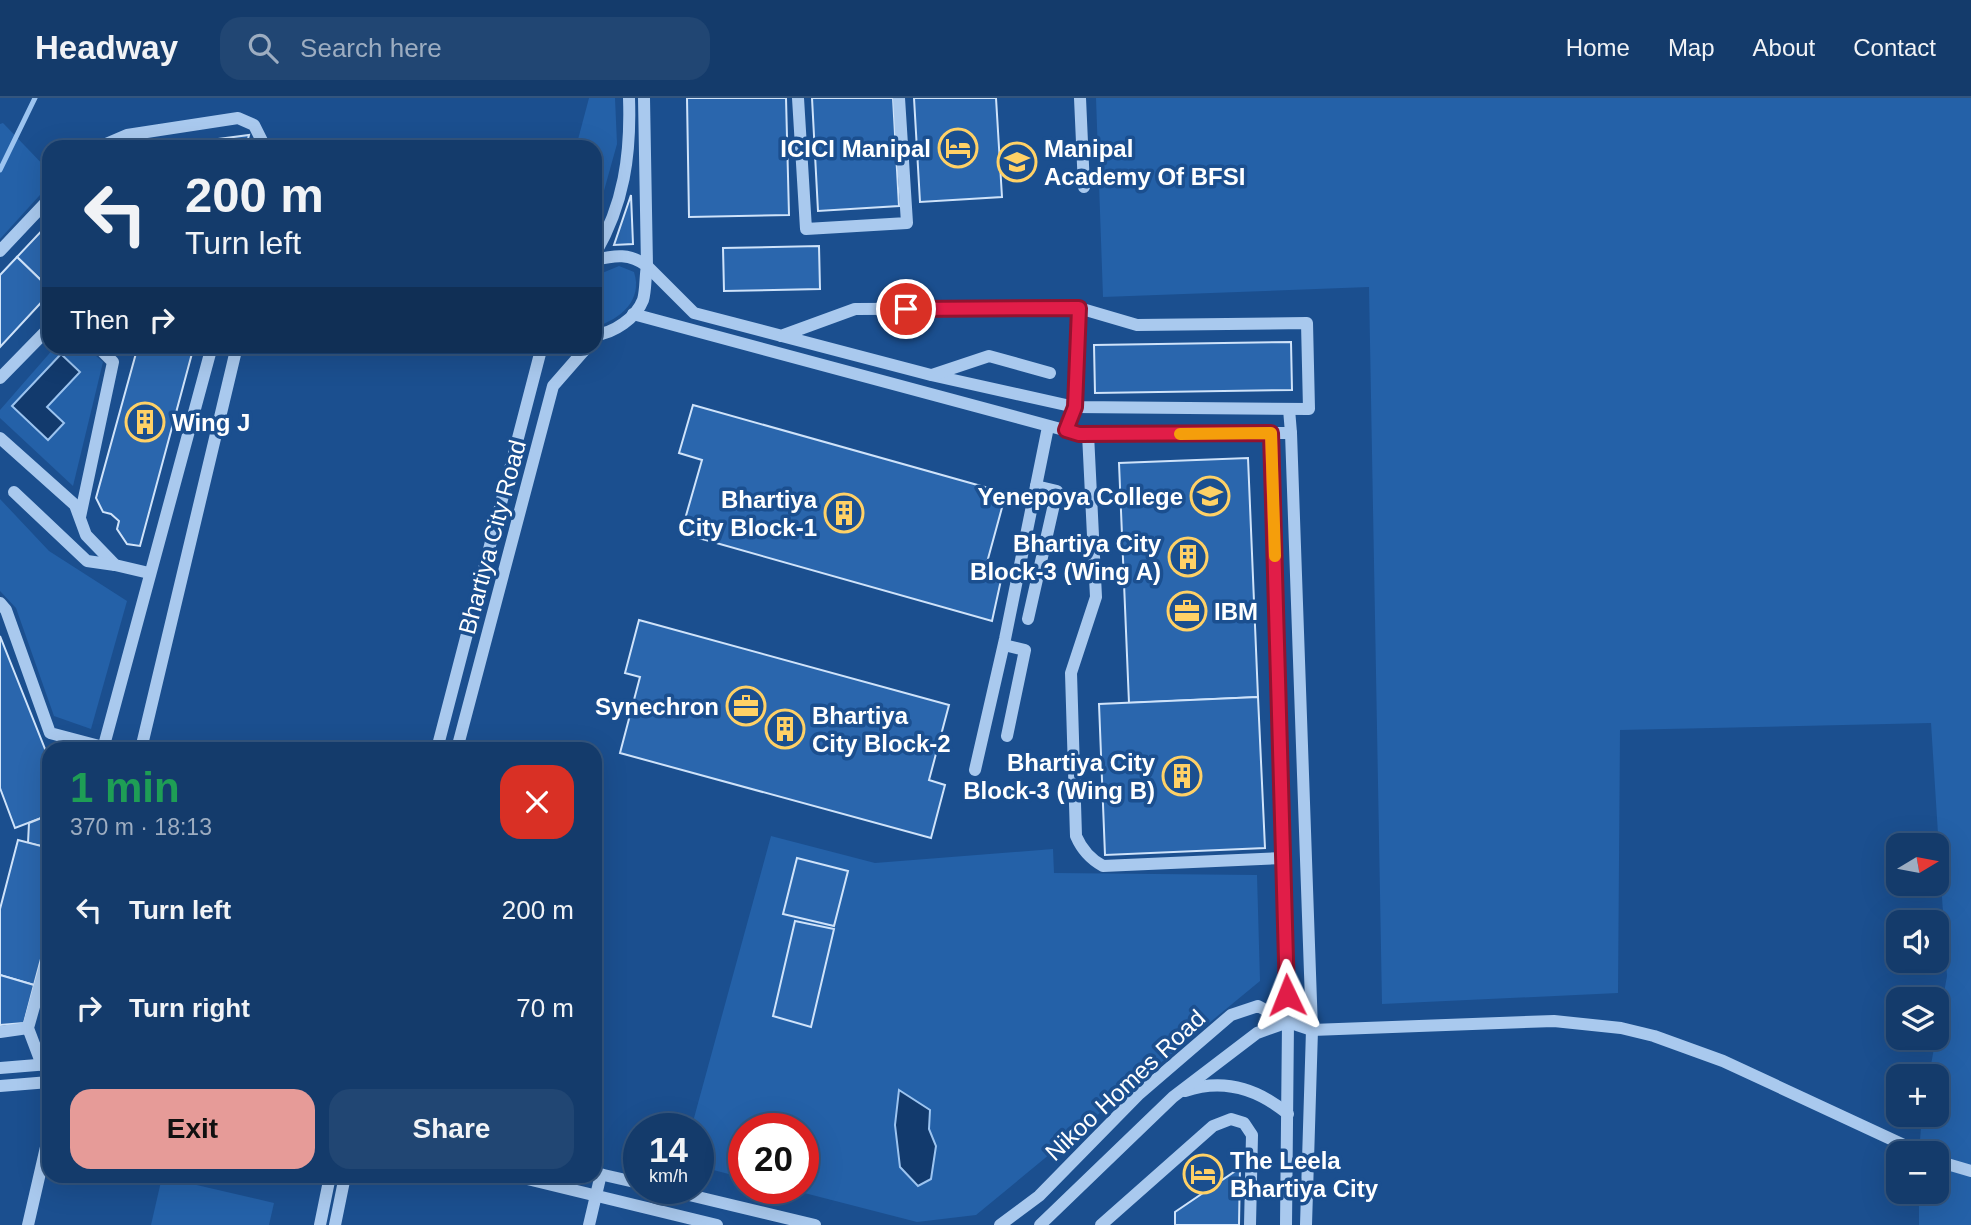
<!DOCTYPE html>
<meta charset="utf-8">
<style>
body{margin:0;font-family:Helvetica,sans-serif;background:#214673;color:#f1f3f6;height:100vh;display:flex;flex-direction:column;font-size:26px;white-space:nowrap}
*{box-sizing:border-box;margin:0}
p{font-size:23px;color:#9dadc1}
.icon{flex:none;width:38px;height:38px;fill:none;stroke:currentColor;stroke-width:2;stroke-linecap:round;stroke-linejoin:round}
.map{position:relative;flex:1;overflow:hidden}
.panel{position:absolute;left:42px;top:644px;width:560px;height:441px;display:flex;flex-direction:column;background:#143b6b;border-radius:21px;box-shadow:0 7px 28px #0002,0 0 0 2px #33557e}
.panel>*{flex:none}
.guide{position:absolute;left:42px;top:42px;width:560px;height:214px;border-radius:21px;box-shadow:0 7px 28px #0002,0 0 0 2px #33557e;background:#143b6b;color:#f1f3f6;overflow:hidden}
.needle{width:46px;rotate:80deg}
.buttons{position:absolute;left:1886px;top:735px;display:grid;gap:14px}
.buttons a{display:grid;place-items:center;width:63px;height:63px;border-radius:14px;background:#143b6b;box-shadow:0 7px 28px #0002,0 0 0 2px #33557e;font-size:35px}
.speed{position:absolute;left:623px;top:1015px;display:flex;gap:14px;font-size:35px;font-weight:700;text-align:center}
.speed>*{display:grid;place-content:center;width:91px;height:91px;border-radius:50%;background:#143b6b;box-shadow:0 7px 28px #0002,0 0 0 2px #33557e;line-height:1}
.speed small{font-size:18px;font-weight:400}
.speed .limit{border:10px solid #d22;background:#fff;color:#111}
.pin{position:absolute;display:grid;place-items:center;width:60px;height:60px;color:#fff;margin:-30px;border:4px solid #fff;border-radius:50%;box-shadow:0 2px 7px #0007}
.me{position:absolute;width:77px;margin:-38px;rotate:358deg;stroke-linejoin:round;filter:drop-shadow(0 0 5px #0008)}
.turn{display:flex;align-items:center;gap:24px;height:147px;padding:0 28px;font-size:32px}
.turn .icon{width:91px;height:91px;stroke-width:2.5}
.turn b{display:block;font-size:49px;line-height:60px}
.then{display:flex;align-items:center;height:66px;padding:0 28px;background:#0003;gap:14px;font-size:26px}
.round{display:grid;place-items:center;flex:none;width:74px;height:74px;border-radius:21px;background:#214673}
.headline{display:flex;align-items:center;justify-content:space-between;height:119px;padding:0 28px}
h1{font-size:42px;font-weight:700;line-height:52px;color:#1e9e55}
.button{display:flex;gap:14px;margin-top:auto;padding:14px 28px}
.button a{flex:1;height:80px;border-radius:21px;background:#e69b98;color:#111;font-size:28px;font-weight:700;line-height:80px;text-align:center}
.button a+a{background:#214673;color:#f1f3f6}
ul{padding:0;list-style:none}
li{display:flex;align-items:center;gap:21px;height:98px;padding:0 28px}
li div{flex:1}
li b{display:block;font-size:26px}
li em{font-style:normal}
header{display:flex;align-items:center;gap:42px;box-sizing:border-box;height:98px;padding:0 35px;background:#143b6b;border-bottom:2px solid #33557e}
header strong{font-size:33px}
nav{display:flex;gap:38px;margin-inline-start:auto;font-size:24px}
.search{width:490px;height:63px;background:#214673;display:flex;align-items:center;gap:18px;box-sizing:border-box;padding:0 24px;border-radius:21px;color:#9dadc1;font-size:26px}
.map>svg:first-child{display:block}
</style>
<header>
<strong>Headway</strong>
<div class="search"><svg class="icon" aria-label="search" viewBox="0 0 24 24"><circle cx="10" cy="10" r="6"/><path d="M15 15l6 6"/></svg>Search here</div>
<nav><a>Home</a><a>Map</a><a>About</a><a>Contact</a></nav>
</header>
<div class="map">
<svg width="1971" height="1127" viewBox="0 0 1971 1127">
<rect width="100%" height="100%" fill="#1b4f8f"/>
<g fill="#2461a8">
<path d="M589,0H615L617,46L595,125V49H576Z"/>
<path d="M1096,0H1971V1127H1919V1094H1937V1055H1919L1922,1017H1937V978H1929L1947,878L1931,625L1620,632L1618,895L1382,906L1369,189L1103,199Z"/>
<path d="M3,25L49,73V87L0,141V26Z"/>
<path d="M619,168L634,174C643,202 621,221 595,229V178Z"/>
<path d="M55,249H86L103,264L73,388L0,320V312Z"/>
<path d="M0,401L49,453L127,503L91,631L54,618L16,510L0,493Z"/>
<path d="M771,738L875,765L1053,751L1054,775L1257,777L1260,883L976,1117L917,1124L785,1090H803V1031H744V1080L698,1068V1031H691Z"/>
<path d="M162,1079L274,1105L269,1127H151Z"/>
</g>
<g fill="#123a6d" stroke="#9cc4f0" stroke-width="2">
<path d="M61,256L80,274L47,309L64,325L48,342L12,308Z"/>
<path d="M899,992L930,1012L929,1031L936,1048L931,1081L918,1088L900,1069L895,1027Z"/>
</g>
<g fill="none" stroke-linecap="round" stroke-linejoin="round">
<path stroke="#9cc4f0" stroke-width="5" d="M0,72L35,0"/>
</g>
<g fill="#2a66ad" stroke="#cfe3fa" stroke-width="2">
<path d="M687,0H786L789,117L689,119Z"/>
<path d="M812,0H893L899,108L818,113Z"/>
<path d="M914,0H996L1002,99L920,104Z"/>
<path d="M249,37L246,49H157Z"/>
<path d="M631,97L633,146L614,147Z"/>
<path d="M49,125V190L17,159Z"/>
<path d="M819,148L820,191L724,193L723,150Z"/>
<path d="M17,159L49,190V196L0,249V177Z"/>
<path d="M1291,244L1292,292L1095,295L1094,247Z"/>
<path d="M138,248H194L140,448L127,446L117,431L119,423L111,416L103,414L96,400Z"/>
<path d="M693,307L1006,395L986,468L1003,473L992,523L681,435L702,362L679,355Z"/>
<path d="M1248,360L1258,599L1129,605L1119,365Z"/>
<path d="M639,522L949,607L929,682L945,687L931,740L620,655L640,579L625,575Z"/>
<path d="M0,538L49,661V717L15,730L0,690Z"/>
<path d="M1258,599L1265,750L1105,757L1099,606Z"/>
<path d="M49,717V750L28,745L29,725Z"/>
<path d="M18,742L49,750V831L34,887L0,877V811Z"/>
<path d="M797,760L848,773L834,828L783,816Z"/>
<path d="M795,823L834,831L811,929L773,918Z"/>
<path d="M0,877L34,887L24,925L0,927Z"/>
<path d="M1240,1070L1239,1127H1175V1114Z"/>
</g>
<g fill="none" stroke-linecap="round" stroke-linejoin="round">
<g stroke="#a9c9ee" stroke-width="12">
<path d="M644,0L647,168L694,215L931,277L1075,309L1309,311L1307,225L1137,227L1079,210L855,211L781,238"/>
<path d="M798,0L806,131L907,125L899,0"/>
<path d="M1080,0L1084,89"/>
<path d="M99,49L127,37L238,20L254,27L265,49"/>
<path d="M0,153L49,101"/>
<path d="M595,156C624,106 631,57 629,0"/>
<path d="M595,162C615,157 630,155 647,168C645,178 646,192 643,202C636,220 614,235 595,237"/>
<path d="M633,216L1079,336L1291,335L1289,311"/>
<path d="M932,277L989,258L1050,275"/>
<path d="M0,280L49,230"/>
<path d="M1066,333L1075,309L1079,210"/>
<path d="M1271,335L1288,924L1286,1127"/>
<path d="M1291,335L1312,932L1306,1127"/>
<path d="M1088,336L1096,499L1071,575L1076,738C1082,752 1090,761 1103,768L1283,760"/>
<path d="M0,340L75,407L86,437L115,467L149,475"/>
<path d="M14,394L87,463L115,467"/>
<path d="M80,419L113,264L97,248"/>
<path d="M0,505L6,512L50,635L103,649"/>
<path d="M1028,521L1057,393L1036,388"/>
<path d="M1004,547L1025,552L1007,638"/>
<path d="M103,651L212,248"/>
<path d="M141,651L237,248"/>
<path d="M437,651L542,248"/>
<path d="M457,651L553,288L588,248"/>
<path d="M975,672L1005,541L1048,329"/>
<path d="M0,934L28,930"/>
<path d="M42,967L28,930L49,855"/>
<path d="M0,970L49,966"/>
<path d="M0,988L49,984"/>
<path d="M1185,993C1223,980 1258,991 1288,1016"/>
<path d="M1937,1063L1971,1073"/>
<path d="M595,1075L639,1085"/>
<path d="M515,1078L717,1127"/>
<path d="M660,1090L815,1127"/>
<path d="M28,1127L49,1036"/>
<path d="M320,1127L330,1078"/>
<path d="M335,1127L345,1078"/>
<path d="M589,1127L601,1076"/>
<path d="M1000,1127L1039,1098L1138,997L1231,917L1258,908L1288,924L1312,932L1554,923L1621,930L1654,938L1723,963L1921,1055"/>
<path d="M1040,1127L1173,999L1257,935L1288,924"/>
<path d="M1101,1127L1213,1028L1231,1021L1244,1025L1252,1037L1250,1127"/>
</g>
</g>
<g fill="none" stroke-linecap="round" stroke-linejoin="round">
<defs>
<path id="route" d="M906,211L1079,210L1075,309L1066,332L1079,336L1271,335L1287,897"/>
</defs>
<use href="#route" stroke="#92132f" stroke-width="18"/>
<use href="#route" stroke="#e11d48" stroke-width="12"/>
<path stroke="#f59e0b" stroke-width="12" d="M1180,336L1271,335L1275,458"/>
</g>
<defs>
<symbol id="hotel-ring" viewBox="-11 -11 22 22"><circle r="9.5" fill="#1b4f8f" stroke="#ffd166" stroke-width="1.5"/><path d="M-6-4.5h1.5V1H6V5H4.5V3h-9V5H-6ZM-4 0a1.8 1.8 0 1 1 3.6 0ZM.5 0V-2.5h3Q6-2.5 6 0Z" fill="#ffd166"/></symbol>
<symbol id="university-ring" viewBox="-11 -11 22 22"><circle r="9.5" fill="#1b4f8f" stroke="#ffd166" stroke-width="1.5"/><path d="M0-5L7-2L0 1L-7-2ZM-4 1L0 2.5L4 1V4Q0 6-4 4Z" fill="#ffd166"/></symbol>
<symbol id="building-ring" viewBox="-11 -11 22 22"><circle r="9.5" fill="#1b4f8f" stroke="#ffd166" stroke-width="1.5"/><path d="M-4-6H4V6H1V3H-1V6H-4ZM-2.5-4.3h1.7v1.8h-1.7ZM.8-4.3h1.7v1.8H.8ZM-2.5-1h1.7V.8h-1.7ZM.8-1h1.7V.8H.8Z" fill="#ffd166"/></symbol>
<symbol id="office-ring" viewBox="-11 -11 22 22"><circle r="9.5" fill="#1b4f8f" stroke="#ffd166" stroke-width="1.5"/><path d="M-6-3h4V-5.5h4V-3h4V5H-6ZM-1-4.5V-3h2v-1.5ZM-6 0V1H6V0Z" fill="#ffd166"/></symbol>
</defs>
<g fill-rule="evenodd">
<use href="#hotel-ring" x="936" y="28" width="44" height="44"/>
<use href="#university-ring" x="995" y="42" width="44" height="44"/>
<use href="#building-ring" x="123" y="302" width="44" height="44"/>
<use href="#university-ring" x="1188" y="376" width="44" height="44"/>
<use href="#building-ring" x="822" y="393" width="44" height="44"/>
<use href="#building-ring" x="1166" y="437" width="44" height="44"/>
<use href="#office-ring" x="1165" y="491" width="44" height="44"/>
<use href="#office-ring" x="724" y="586" width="44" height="44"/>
<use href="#building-ring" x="763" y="609" width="44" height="44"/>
<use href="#building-ring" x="1160" y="656" width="44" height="44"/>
<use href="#hotel-ring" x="1181" y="1054" width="44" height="44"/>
</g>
<g text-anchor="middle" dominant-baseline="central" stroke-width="7" stroke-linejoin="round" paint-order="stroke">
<g font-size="24" font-weight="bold" fill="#fff" stroke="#1b4f8f" text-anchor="end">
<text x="931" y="50">ICICI Manipal</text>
<text x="1044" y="50" text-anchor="start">Manipal<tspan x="1044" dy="28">Academy Of BFSI</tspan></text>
<text x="172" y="324" text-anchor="start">Wing J</text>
<text x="1183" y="398">Yenepoya College</text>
<text x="817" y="401">Bhartiya<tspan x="817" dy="28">City Block-1</tspan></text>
<text x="1161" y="445">Bhartiya City<tspan x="1161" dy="28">Block-3 (Wing A)</tspan></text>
<text x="1214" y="513" text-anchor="start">IBM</text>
<text x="719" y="608">Synechron</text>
<text x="812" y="617" text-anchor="start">Bhartiya<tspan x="812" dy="28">City Block-2</tspan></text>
<text x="1155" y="664">Bhartiya City<tspan x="1155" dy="28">Block-3 (Wing B)</tspan></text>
<text x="1230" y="1062" text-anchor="start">The Leela<tspan x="1230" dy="28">Bhartiya City</tspan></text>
</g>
<g font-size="24" fill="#fff" stroke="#1b4f8f">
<text transform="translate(492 439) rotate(-75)">Bhartiya City Road</text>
<text transform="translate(1125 987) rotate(-43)">Nikoo Homes Road</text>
</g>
</g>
</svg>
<div class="buttons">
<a><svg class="needle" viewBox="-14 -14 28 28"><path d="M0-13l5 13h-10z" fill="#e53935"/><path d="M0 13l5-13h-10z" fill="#9dadc1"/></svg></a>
<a><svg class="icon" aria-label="sound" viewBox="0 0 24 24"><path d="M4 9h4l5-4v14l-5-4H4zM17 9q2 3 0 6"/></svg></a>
<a><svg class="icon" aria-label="layers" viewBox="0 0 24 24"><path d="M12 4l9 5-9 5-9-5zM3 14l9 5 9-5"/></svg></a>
<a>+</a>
<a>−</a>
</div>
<div class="speed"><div>14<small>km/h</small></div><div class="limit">20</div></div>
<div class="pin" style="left:906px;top:211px;background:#d93025"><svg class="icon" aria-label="arrive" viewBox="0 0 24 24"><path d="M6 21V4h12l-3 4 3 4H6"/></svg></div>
<svg class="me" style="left:1287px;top:897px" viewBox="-20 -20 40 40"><path d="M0-17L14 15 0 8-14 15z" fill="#e11d48" stroke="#fff" stroke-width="4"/></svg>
<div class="guide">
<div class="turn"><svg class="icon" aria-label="left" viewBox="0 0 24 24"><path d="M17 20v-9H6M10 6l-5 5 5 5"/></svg><div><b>200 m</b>Turn left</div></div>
<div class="then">Then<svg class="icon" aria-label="right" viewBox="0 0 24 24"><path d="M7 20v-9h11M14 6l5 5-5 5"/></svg></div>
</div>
<section class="panel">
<div class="headline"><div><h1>1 min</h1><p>370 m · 18:13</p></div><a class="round" style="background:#d93025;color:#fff"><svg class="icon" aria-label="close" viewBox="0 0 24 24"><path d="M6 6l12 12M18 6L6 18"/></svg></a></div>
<ul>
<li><svg class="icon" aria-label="left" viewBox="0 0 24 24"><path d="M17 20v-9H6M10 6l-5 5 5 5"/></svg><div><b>Turn left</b></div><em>200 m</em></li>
<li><svg class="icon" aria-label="right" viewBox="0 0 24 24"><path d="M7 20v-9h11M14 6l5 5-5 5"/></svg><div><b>Turn right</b></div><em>70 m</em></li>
</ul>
<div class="button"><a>Exit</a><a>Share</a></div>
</section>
</div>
